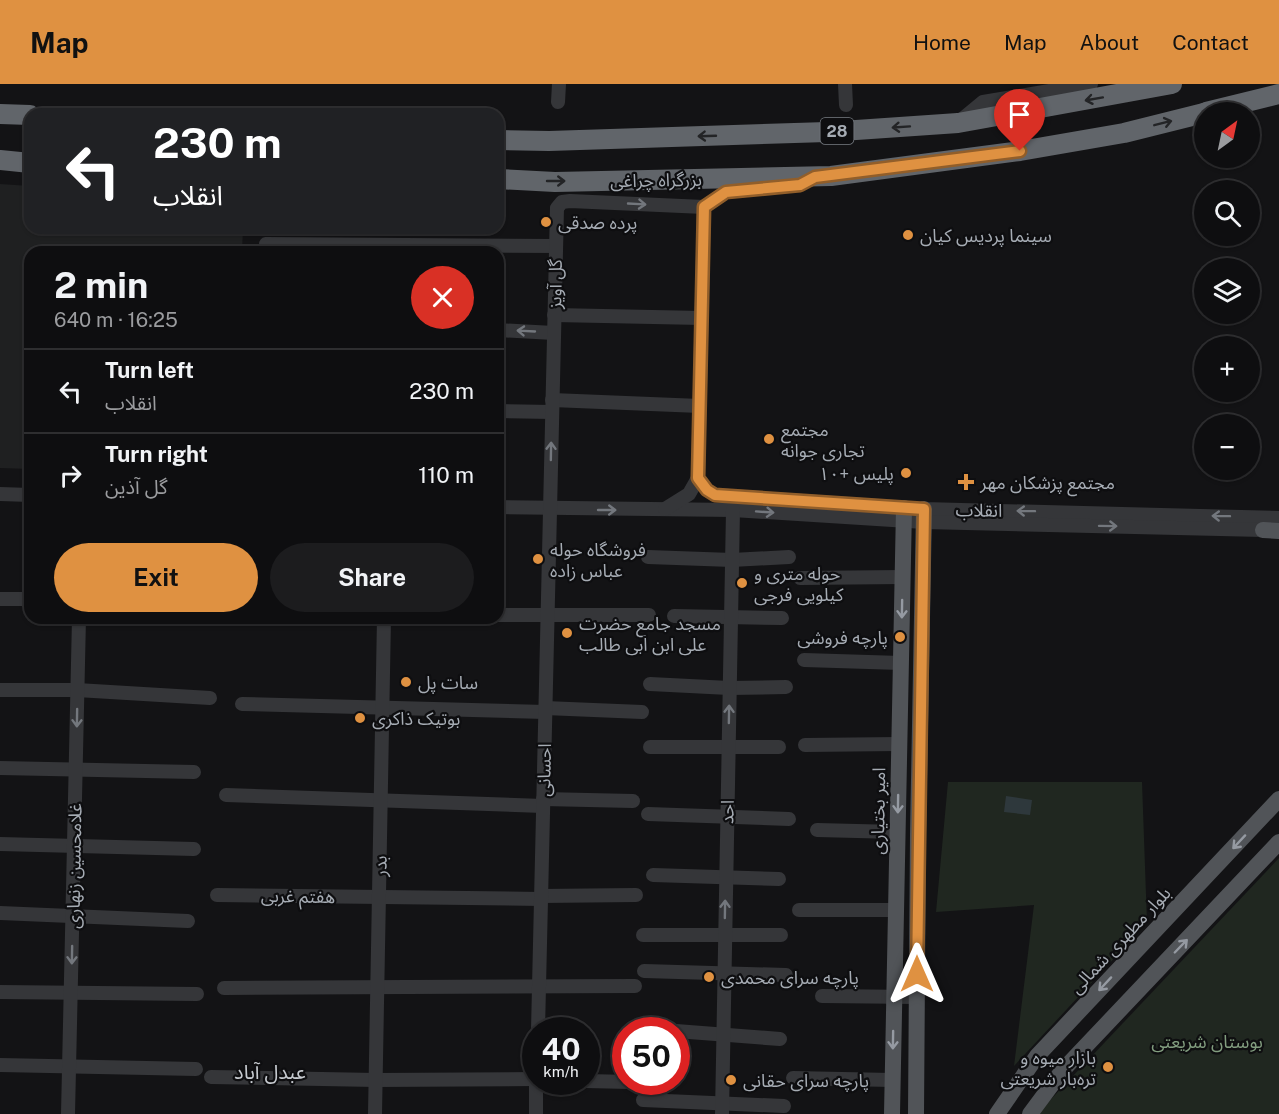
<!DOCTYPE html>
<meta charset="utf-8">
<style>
body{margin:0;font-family:"Public Sans","Noto Sans Arabic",sans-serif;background:#1c1c1e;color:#f1f3f6;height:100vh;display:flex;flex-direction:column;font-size:22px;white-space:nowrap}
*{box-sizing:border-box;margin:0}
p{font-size:20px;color:#9b9c9f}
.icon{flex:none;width:33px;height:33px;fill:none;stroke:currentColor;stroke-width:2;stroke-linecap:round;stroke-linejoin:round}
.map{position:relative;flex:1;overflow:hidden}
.side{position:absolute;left:24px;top:162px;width:480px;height:378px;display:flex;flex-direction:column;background:#0e0e10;border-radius:18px;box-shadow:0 2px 4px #0004,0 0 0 2px #2e2e30}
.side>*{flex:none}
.top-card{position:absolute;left:24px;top:24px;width:480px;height:126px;border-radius:18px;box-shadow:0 2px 4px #0004,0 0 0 2px #2e2e30;background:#202124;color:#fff;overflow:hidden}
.needle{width:39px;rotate:33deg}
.controls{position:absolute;left:1194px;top:18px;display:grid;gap:12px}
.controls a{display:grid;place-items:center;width:66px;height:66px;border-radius:50%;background:#0e0e10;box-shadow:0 2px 4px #0004,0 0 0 2px #2e2e30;font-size:30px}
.speed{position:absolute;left:522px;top:933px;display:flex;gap:12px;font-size:30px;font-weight:700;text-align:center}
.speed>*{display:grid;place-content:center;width:78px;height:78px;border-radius:50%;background:#0e0e10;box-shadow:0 2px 4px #0004,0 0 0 2px #2e2e30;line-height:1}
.speed small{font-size:15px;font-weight:400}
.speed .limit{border:9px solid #d22;background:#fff;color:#111}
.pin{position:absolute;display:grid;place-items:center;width:51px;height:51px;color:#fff;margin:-62px -26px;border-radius:50% 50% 50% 0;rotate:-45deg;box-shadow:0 0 6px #0007}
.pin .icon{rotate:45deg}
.me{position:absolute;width:66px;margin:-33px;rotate:0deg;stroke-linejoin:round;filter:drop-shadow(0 0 4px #0008)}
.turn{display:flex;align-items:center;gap:21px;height:126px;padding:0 30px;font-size:27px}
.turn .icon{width:78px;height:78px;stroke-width:2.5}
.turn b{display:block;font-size:42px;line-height:51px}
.round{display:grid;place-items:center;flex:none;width:63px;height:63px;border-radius:32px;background:#1c1c1e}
.head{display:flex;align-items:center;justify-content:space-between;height:102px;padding:0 30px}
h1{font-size:36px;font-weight:700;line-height:45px}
.primary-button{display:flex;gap:12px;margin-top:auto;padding:12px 30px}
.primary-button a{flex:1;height:69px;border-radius:36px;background:#df9141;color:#111;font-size:24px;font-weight:700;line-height:69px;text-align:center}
.primary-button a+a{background:#1c1c1e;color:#f1f3f6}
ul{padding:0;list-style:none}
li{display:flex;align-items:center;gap:18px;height:84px;padding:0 30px;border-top:2px solid #2e2e30}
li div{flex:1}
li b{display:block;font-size:22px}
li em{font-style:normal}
header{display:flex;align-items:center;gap:36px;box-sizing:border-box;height:84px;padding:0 30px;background:#df9141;color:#111}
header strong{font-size:28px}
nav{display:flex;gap:33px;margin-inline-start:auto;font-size:21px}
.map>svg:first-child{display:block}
</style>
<header>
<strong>Map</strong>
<nav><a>Home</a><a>Map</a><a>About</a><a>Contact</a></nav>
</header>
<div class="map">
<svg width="1279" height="1030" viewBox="0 0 1279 1030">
<rect width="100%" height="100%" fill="#131315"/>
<path fill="#1f2021" d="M0,100L30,102V144H243L242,168H30V385L0,384Z"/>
<g fill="#202720">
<path d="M948,698H1142L1147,839L1014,982L1034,821L936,828Z"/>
<path d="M1279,774V1030H1037Z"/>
</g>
<path fill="#2e383c" d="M1006,712L1032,716L1030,731L1004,728Z"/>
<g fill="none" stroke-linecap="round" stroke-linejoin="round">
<g stroke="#353639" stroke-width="14">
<path d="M845,0L846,21"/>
<path d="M558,18L559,0"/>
<path d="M960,37L983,18L1091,0"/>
<path d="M704,123L726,108L796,101"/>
<path d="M267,168L266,160L556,162"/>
<path d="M554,231L702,234"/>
<path d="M498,246L554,249"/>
<path d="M552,316L700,322"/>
<path d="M498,327L552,328"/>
<path d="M698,394L707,406L715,411L924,425L1279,434"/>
<path d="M0,410L30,411"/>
<path d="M498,423L733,426L924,438L1263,446"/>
<path d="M665,425L689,410L698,394L704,123"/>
<path d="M648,473L732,476L789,473"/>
<path d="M800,494L903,493"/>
<path d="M0,515H30"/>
<path d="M498,531H649"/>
<path d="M674,532L782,534"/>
<path d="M804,576L901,579"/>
<path d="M650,600L729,604L786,603"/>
<path d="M0,606H77L210,614"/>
<path d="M242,620L545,628"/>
<path d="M545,624L642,628"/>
<path d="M805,661L899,660"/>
<path d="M650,663H779"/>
<path d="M0,684L194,688"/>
<path d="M226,711L543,722"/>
<path d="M543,715L633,717"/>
<path d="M648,730L789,735"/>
<path d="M817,746L897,748"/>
<path d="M0,760L194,765"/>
<path d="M653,791L779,795"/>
<path d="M217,811L541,815"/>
<path d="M541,812L636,811"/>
<path d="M799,826H896"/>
<path d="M0,829L188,837"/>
<path d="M643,851H781"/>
<path d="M644,887L786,891"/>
<path d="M224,904L635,902"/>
<path d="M0,908L197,910"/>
<path d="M822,912L917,913"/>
<path d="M638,944L668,946"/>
<path d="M538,946L557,124L562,118L570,117L704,123"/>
<path d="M676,947L780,955"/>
<path d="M0,981L196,985"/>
<path d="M211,993L376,996L536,995"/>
<path d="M793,994L892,996"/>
<path d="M586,997L630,998"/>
<path d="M643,1016L784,1022"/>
<path d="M68,1030L79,534"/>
<path d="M375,1030L384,534"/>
<path d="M536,1030V998"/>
<path d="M722,1030L733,426"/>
</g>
<g stroke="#515458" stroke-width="16">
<path d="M1263,446L1279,447"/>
<path d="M892,1030L904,424"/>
<path d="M916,1030L918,750L924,425"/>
<path d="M997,1030L1037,972L1279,715"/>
<path d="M1030,1030L1062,987L1279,758"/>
</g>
<g stroke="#61656a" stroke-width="20">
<path d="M1206,28L1279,10"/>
<path d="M0,30L30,31"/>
<path d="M498,56L549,57L827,48L958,39L1172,0"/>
<path d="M0,76L30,79"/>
<path d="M498,95L555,98L831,92L1020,67L1124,49L1204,29"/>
</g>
</g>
<defs><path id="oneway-shaft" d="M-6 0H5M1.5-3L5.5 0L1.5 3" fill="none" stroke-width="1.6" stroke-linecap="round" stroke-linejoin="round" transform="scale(1.5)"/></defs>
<g stroke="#232426">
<use href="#oneway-shaft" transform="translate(1094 15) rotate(170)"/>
<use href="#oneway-shaft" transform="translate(1163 39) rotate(-14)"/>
<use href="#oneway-shaft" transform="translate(901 43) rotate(176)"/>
<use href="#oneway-shaft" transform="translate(707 52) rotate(178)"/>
<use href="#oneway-shaft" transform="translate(556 97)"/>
</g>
<g stroke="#73777d">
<use href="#oneway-shaft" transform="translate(637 120) rotate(3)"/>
<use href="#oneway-shaft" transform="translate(526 247) rotate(-177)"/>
<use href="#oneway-shaft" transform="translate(551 367) rotate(-89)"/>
<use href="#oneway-shaft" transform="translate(607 426)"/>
<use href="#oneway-shaft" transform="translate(1026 427) rotate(-179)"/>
<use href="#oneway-shaft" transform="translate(765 428) rotate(4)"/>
<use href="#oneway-shaft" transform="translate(1221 432) rotate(-179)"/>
<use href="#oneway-shaft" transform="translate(1108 442) rotate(1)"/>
<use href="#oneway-shaft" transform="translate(729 630) rotate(-89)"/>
<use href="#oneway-shaft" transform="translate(77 634) rotate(91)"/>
<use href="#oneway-shaft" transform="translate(725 825) rotate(-89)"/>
<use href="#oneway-shaft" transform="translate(72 871) rotate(91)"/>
</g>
<g stroke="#959aa2">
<use href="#oneway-shaft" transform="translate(902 525) rotate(91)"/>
<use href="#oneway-shaft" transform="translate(898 720) rotate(91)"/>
<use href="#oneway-shaft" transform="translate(1239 758) rotate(133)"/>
<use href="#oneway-shaft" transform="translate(1181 862) rotate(-46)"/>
<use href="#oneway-shaft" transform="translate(1105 900) rotate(133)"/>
<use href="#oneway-shaft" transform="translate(893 956) rotate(91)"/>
</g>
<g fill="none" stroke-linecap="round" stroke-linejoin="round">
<defs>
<path id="route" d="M917,890L924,425L715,411L707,406L698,394L704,123L726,108L800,101L815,93L1020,67"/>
</defs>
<use href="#route" stroke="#915e2a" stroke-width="15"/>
<use href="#route" stroke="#df9141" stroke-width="10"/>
</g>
<g fill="#df9141" stroke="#0e0e10" stroke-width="2">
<circle cx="546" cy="138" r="6"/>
<circle cx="908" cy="151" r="6"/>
<circle cx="769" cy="355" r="6"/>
<circle cx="906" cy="389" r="6"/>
<path d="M963 389h6v6h6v6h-6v6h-6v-6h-6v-6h6z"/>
<circle cx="538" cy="475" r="6"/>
<circle cx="742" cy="499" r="6"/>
<circle cx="567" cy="549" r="6"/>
<circle cx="900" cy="553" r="6"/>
<circle cx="406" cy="598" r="6"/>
<circle cx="360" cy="634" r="6"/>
<circle cx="709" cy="893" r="6"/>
<circle cx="1108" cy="983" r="6"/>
<circle cx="731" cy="996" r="6"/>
</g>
<g text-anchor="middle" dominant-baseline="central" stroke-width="4.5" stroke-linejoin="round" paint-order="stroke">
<rect fill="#0e0e10" stroke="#787d83" stroke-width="1.5" x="820.5" y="34" width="33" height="26" rx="4.5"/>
<g font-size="16" font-weight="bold" fill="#a6acb4">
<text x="837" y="47">28</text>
</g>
<g font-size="18" fill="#a6acb4" stroke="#0e0e10">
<text transform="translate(656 96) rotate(-1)">بزرگراه چراغی</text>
<text transform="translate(555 200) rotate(-89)">گل آویز</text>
<text transform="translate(979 426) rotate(1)">انقلاب</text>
<text transform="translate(544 686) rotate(-89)">احسانی</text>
<text transform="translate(878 727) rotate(-89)">امیر بختیاری</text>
<text transform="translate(727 728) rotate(-89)">احد</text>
<text transform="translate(74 782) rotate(-89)">غلامحسین زنهاری</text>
<text transform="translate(380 782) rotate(-89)">بدر</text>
<text transform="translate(298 812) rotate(1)">هفتم غربی</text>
<text transform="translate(1120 856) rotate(-47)">بلوار مطهری شمالی</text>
</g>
<g font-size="18" fill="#a6acb4" stroke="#0e0e10" text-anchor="start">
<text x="558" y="138">پرده صدقی</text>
<text x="920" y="151">سینما پردیس کیان</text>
<text x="781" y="345">مجتمع<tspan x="781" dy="21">تجاری جوانه</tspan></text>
<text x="894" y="389" text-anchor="end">پلیس +۱۰</text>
<text x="980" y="398">مجتمع پزشکان مهر</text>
<text x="550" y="465">فروشگاه حوله<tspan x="550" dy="21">عباس زاده</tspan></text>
<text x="754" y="489">حوله متری و<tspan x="754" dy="21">کیلویی فرجی</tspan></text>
<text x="579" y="539">مسجد جامع حضرت<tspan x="579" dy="21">علی ابن ابی طالب</tspan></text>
<text x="888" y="553" text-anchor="end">پارچه فروشی</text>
<text x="418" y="598">سات پل</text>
<text x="372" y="634">بوتیک ذاکری</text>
<text x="721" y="893">پارچه سرای محمدی</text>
<text x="1096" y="973" text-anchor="end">بازار میوه و<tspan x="1096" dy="21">تره‌بار شریعتی</tspan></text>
<text x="743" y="996">پارچه سرای حقانی</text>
</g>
<g font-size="18" fill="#829d7f" stroke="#0e0e10">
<text x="1207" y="957">بوستان شریعتی</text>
</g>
<g font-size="20" fill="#c7cbd0" stroke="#0e0e10">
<text x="270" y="988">عبدل آباد</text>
</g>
</g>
</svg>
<div class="controls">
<a><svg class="needle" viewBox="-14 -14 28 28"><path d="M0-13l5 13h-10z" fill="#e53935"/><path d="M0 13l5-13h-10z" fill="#9b9c9f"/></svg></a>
<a><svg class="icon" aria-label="search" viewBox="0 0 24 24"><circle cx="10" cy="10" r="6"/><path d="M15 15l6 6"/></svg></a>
<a><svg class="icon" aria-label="layers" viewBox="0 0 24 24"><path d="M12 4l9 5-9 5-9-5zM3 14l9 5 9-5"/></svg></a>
<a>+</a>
<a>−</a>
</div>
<div class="speed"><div>40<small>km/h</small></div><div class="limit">50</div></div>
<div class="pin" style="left:1020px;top:67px;background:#d93025"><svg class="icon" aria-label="arrive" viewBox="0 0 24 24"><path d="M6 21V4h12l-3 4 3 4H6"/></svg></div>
<svg class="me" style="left:917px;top:890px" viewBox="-20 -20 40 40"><path d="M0-17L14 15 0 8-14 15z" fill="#df9141" stroke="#fff" stroke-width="4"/></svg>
<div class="top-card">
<div class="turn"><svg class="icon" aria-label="left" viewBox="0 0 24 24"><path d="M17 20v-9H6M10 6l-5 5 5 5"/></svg><div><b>230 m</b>انقلاب</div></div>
</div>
<section class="side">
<div class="head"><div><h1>2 min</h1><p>640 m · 16:25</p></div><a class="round" style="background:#d93025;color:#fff"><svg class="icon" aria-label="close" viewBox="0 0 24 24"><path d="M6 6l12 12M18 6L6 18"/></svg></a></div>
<ul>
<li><svg class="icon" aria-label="left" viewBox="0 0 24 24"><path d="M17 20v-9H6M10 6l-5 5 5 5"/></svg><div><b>Turn left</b><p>انقلاب</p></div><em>230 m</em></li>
<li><svg class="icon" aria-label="right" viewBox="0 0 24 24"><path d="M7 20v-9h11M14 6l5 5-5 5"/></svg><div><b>Turn right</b><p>گل آذین</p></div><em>110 m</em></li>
</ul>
<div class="primary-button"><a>Exit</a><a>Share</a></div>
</section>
</div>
